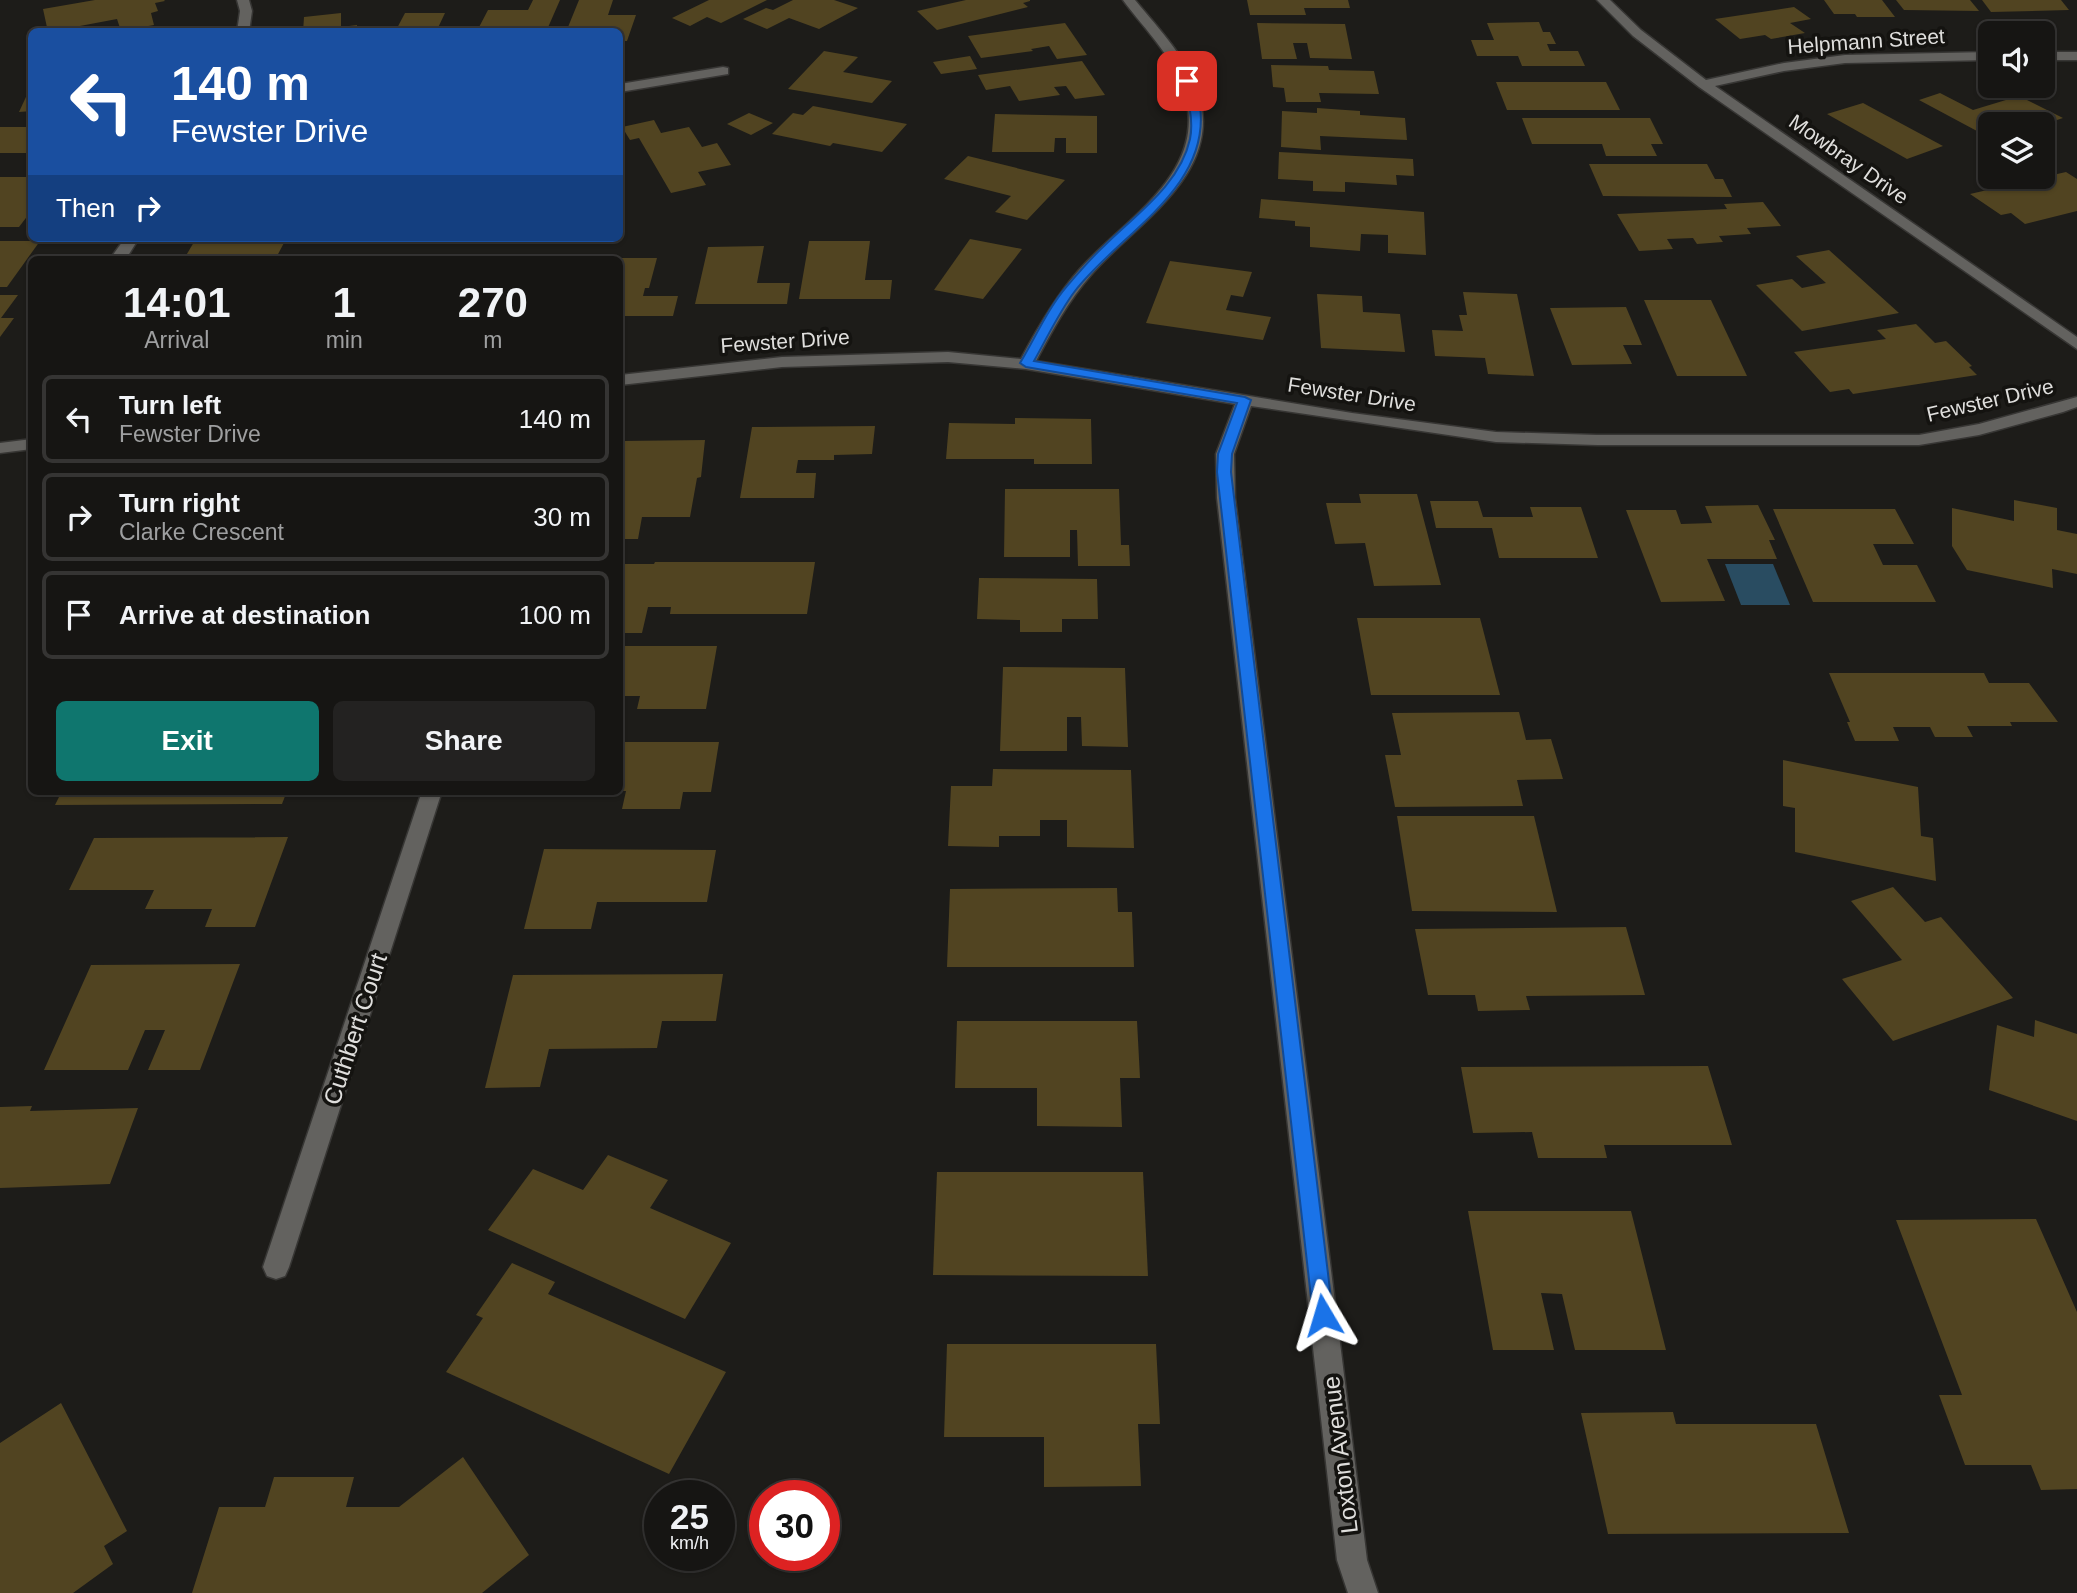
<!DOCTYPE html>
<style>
body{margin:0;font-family:Arial,sans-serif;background:#232221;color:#f1f3f6;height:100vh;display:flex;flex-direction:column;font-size:26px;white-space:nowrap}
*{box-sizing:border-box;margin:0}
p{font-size:23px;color:#9e9fa0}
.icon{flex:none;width:38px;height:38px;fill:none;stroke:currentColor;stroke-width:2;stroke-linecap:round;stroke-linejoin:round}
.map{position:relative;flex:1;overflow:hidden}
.details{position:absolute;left:28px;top:256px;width:595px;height:539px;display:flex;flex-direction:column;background:#161513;border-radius:10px;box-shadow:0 2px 5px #0004,0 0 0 2px #353433}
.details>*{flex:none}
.banner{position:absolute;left:28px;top:28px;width:595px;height:214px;border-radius:10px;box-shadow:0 2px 5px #0004,0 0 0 2px #353433;background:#1a4fa0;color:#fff;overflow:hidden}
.buttons{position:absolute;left:1978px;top:21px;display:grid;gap:14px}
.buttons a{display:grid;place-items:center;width:77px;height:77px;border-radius:10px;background:#161513;box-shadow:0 2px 5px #0004,0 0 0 2px #353433;font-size:35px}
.speed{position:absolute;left:644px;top:1480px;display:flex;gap:14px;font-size:35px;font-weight:700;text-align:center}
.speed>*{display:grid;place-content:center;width:91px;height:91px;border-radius:50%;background:#161513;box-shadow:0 2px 5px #0004,0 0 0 2px #353433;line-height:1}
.speed small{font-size:18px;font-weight:400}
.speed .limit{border:10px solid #d22;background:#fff;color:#111}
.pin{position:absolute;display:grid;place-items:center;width:60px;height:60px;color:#fff;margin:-30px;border-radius:14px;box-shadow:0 4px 10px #0006}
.me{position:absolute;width:77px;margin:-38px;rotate:353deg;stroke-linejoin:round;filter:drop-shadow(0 0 5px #0008)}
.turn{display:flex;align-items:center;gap:24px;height:147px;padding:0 28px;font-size:32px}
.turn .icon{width:91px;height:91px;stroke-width:2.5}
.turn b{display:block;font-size:49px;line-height:60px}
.then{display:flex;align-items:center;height:66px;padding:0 28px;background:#0003;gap:14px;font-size:26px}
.eta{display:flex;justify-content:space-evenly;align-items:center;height:119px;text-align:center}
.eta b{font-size:42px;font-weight:700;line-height:49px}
.primary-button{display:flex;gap:14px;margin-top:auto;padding:14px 28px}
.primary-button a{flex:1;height:80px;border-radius:10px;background:#0f766e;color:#fff;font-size:28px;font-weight:700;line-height:80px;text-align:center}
.primary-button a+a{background:#232221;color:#f1f3f6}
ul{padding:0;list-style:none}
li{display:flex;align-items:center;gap:21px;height:88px;margin:0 14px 10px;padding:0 14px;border:4px solid #353433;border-radius:10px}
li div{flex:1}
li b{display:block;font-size:26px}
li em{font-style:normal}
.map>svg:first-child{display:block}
</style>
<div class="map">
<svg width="2077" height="1593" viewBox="0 0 2077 1593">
<rect width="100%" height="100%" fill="#1d1c19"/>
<path fill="#294c61" d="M1725,564H1773L1790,605H1741Z"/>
<g fill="#514421">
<path d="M95,0H164L165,1L155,3L158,11L151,13L154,25L121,31L117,19L48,32L43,9Z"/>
<path d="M533,0H560L546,32L477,31L488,10H528Z"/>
<path d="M579,0H613L608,15H636L627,41H620V32H566Z"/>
<path d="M709,0H767L721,23L707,17L690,26L672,18Z"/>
<path d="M793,0H834L858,8L819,29L789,18L767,29L743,19L766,8L773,10Z"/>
<path d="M966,0H1030V1L1023,3L1028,7L937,30L917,11Z"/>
<path d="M1247,0H1348L1350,8H1304L1306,15H1250Z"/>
<path d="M1824,0H1882L1895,17H1857L1855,14H1834Z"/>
<path d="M1896,0H1970L1979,11L1904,10Z"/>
<path d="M1982,0H2061L2069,10L1991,12Z"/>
<path d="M1794,7L1811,19L1790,23L1805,33L1771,39L1765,35L1740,39L1715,19Z"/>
<path d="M341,13V27L357,25V32H303L304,17Z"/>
<path d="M405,13H445L436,32H395Z"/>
<path d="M1539,22L1543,32H1550L1556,44H1547L1550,51H1578L1585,66H1522L1518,56H1477L1471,40H1494L1487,23Z"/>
<path d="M1065,23L1087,55L1057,59L1049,46L1031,49L1033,51L981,58L968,36Z"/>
<path d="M1257,23L1345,24L1352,59L1310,58L1307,43H1293L1297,59H1262Z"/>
<path d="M824,51L858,57L843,72L892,81L872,103L788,89Z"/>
<path d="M970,56L977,69L941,74L933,62Z"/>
<path d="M1082,61L1105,95L1075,99L1066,86L1054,87L1060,95L1019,101L1010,86L986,90L978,75Z"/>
<path d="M1271,65L1328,66L1329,70L1374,71L1379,94L1319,93L1321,102H1286L1284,88L1273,87Z"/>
<path d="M1496,82H1606L1620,110H1507Z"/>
<path d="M32,84V111L19,112Z"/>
<path d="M1940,93L1973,110L2019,96L2063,118L2042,125L1990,124V138L1919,100Z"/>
<path d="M1863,103L1943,146L1907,159L1827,114Z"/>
<path d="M813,106L907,124L882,152L833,143L830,146L772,134L793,113L803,115Z"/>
<path d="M1317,108L1360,111V115L1405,118L1407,140L1320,136L1321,150L1281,147L1282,111L1317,113Z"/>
<path d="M749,113L773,123L751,135L727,124Z"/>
<path d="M995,114L1097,116V153H1066V138H1055L1054,152H992Z"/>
<path d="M1522,118H1650L1663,144H1651L1657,156H1606L1602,144H1532Z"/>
<path d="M654,120L661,133L689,127L702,147L717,143L731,165L698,172L706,185L671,193L639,138L630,140L622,127Z"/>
<rect x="0" y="127" width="32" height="26"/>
<path d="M1279,152L1413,159L1414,176L1396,175L1397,185L1345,182V192L1313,191V181L1278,179Z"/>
<path d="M968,156L1065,180L1027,220L995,212L1011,196L944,179Z"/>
<path d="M1589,164H1707L1715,179H1723L1732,197L1603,196Z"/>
<path d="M2066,172L2077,179V211L2025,224L2011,213L2001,215L1970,194Z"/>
<path d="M0,177H32V210L19,227H0Z"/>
<path d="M1261,199L1424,212L1426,255L1388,253V235L1361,234L1360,251L1310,247V227L1295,226V221L1259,218Z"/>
<path d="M1763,202L1781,226L1747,228L1751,234L1719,236L1723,242L1697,244L1693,238L1667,239L1673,249L1639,251L1617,214L1727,209L1724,204Z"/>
<path d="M970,239L1022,249L983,299L934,290Z"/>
<path d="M0,241H40L7,287H0Z"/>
<path d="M285,241L277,256L184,259L194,242Z"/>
<path d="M809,241H870L865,280H892L890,299H799Z"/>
<path d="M764,246L757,283H790L787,304H695L708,247Z"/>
<path d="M1829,250L1899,313L1802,331L1756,285L1792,279L1802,288L1826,283L1796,256Z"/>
<path d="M620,258H657L649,288H645L643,296H678L673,316H620Z"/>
<path d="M1170,261L1252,272L1243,297L1231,295L1226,310L1271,317L1263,340L1146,323Z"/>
<path d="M1463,292L1517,294L1534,376L1488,374L1485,358L1435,356L1432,330L1463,331L1459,315H1467Z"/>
<path d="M1317,294L1362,296L1363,312L1400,314L1405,352L1321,348Z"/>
<path d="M0,295H18L1,318H14L0,337Z"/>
<path d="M1644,300H1711L1747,376H1677Z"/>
<path d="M1626,307L1642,345H1623L1632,364L1572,365L1550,308Z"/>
<path d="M1916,324L1935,343L1946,341L1972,366L1969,367L1977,375L1853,394L1849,389L1830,392L1794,352L1886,339L1877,330Z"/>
<path d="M1015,418L1091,419L1092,464H1034V459H946L949,423L1015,424Z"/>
<path d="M875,426L872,454L834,455V460H798L796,473H816L814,498H740L752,427Z"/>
<path d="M705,440L701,477L697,478L690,517H642L638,539H620V453L622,441Z"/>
<path d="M1005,489H1119L1121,545H1129L1130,566H1078L1077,530H1070V557H1004Z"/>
<path d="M1359,494H1417L1441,585L1374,586L1365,543L1335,544L1326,503H1361Z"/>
<path d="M2014,500L2057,508V530L2077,534V574L2052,569L2053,588L1967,570L1952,546V508L2014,521Z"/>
<path d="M1430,501H1478L1483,517H1533L1530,507H1581L1598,558H1499L1492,528H1436Z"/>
<path d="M1758,505L1775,540H1769L1777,559H1707L1725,601L1661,602L1626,510H1676L1681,524L1712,523L1705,506Z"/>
<path d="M1773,509H1895L1914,544H1873L1883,565H1917L1936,602H1813Z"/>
<path d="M655,562H815L807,614H670L671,607H648L642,633H620V564H654Z"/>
<path d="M979,578L1097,579L1098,619H1062V632H1020V620L977,619Z"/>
<path d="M1357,618H1480L1500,695H1371Z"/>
<path d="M620,646H717L706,709H637L640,696H625L620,714Z"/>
<path d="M1003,667L1125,668L1128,747L1082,746L1081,717H1067V751H1000Z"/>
<path d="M1829,673H1984L1989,683H2029L2058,722H2010L2012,726H1967L1973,737H1935L1930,727H1893L1899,741H1855L1847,722H1850Z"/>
<path d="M1519,712L1526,740L1551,739L1563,779L1517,780L1523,806L1395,807L1385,755H1401L1392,713Z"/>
<path d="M620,742H719L711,792H683L680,809H622L626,791H620Z"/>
<path d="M1783,760L1918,787L1921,836L1933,838L1936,881L1795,852V808L1783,806Z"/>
<path d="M993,769L1131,770L1134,848L1067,847V820H1040V836H999V847L948,846L951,786H992Z"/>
<path d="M62,791H287L282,804L55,805Z"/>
<path d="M1397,816H1534L1557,912L1412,911Z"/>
<path d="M288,837L255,927H205L212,909H145L154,890H69L94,838Z"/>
<path d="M544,849L716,850L707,902H597L591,929H524Z"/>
<path d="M1893,887L1925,922L1941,917L2013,998L1893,1041L1842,979L1902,960L1851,901Z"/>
<path d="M1117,888L1118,912H1132L1134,967H947L950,889Z"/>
<path d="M1626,927L1645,995L1526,996L1530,1010L1478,1011L1475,995H1428L1415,929Z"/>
<path d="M240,964L200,1070H148L165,1030H145L128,1070H44L91,965Z"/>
<path d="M723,974L716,1021H662L657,1048L549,1049L540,1087L485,1088L513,975Z"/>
<path d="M2035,1020L2077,1034V1121L1989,1090L1997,1025L2034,1037Z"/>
<path d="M957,1021H1137L1140,1078H1120L1122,1127L1037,1126V1088H955Z"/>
<path d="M1708,1066L1732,1145H1604L1607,1158H1538L1532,1132L1473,1133L1461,1067Z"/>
<path d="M32,1106L30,1111L138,1108L110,1184L0,1188V1107Z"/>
<path d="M608,1155L668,1180L650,1208L731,1243L685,1319L488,1230L533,1169L583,1190Z"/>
<path d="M937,1172H1143L1148,1276L933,1275Z"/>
<path d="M1468,1211H1631L1666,1350H1575L1562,1294L1541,1293L1554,1350H1493Z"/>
<path d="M2036,1219L2077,1312V1489L2041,1490L2031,1465H1965L1939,1395H1962L1896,1220Z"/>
<path d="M512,1263L555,1282L548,1294L726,1372L669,1474L446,1372L483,1318L476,1315Z"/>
<path d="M947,1344H1156L1160,1424H1138L1141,1486L1044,1487V1437H944Z"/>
<path d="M61,1403L127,1531L104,1546L113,1564L73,1593H0V1443Z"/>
<path d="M1673,1412L1676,1424H1816L1849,1533L1608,1534L1581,1413Z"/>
<path d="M463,1457L529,1555L482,1593H192L219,1507H265L274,1477H354L346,1507H399Z"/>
</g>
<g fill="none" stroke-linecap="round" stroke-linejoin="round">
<defs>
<g id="street">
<path d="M237,0H249L252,11L249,32H237L240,11Z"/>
<path d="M1123,0H1135C1159,29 1190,61 1200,98C1220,177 1135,224 1091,275C1068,301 1052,331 1036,361L1352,413L1496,432L1597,435H1919L1979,424L2077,397V407L2063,412L1979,435L1919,445H1597L1496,442L1251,406L1234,454L1235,498L1367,1560L1378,1593H1348L1337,1560L1217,498L1216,454L1235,404L1026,369L948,362L782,367L620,385V375L782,357L948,352L1021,359C1038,327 1056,296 1079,270C1123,220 1205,176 1186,98C1177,60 1145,30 1123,0Z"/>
<path d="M1597,0H1610L1641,30L1706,80L1784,63L1845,55L1990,52V60L1845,63L1784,71L1715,86L2077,337V349L1699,87L1633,36Z"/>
<rect x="2042" y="52" width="35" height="8"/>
<path d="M723,67L728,68V74L620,92V84Z"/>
<path d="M125,238H139L126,259H110Z"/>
<path d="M32,439V449L0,453V443Z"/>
<path d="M422,791H442L289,1267L285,1276L276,1279L267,1276L263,1267Z"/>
</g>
</defs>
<use href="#street" stroke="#373634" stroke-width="3"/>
<use href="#street" fill="#63625f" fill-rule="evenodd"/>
</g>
<path fill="#1a73e8" stroke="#114b97" stroke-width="2" d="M1187,78C1195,82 1198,97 1200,106C1211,189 1119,234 1075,291C1059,312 1047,338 1034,361L1245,397L1251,400L1232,454L1231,472L1333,1315L1330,1322L1323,1325L1316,1322L1313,1315L1217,472L1218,454L1237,403L1026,367L1020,363C1035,338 1048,308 1067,286C1079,272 1091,258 1104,246C1135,215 1180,185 1190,139C1194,119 1188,99 1182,81Z"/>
<g text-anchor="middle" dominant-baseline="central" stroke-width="7" stroke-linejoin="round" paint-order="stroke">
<g font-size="21" fill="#dfdedc" stroke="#141310">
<text transform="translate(1866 41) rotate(-4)">Helpmann Street</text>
<text transform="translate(1849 159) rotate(35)">Mowbray Drive</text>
<text transform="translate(785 341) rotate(-4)">Fewster Drive</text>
<text transform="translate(1352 394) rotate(9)">Fewster Drive</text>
<text transform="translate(1990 400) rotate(-13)">Fewster Drive</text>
</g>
<g font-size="24" fill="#dfdedc" stroke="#141310">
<text transform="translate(355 1029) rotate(-72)">Cuthbert Court</text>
<text transform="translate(1340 1455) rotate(-97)">Loxton Avenue</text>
</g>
</g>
</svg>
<div class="buttons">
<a><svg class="icon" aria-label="sound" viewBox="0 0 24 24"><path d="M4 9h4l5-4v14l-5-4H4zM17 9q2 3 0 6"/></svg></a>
<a><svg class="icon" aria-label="layers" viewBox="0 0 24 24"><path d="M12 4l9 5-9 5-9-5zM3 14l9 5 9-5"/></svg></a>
</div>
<div class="speed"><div>25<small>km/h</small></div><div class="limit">30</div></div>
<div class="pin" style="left:1187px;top:81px;background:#d93025"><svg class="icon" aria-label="arrive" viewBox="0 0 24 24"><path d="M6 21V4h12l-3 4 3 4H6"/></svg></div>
<svg class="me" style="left:1323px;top:1315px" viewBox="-20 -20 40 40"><path d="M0-17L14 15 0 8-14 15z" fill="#1a73e8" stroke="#fff" stroke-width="4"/></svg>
<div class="banner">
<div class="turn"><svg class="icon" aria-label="left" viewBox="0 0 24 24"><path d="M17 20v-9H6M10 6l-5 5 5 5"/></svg><div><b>140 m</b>Fewster Drive</div></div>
<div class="then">Then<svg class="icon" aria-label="right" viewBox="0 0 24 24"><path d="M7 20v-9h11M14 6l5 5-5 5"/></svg></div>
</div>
<section class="details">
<div class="eta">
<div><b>14:01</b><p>Arrival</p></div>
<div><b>1</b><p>min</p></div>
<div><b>270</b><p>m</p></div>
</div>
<ul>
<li><svg class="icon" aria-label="left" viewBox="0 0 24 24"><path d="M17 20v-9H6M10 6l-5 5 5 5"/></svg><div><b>Turn left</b><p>Fewster Drive</p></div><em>140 m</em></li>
<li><svg class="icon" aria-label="right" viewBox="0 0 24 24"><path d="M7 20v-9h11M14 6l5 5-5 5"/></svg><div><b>Turn right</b><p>Clarke Crescent</p></div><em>30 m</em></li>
<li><svg class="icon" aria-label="arrive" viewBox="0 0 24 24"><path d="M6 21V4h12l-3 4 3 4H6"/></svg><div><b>Arrive at destination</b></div><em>100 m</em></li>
</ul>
<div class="primary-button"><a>Exit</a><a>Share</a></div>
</section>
</div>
